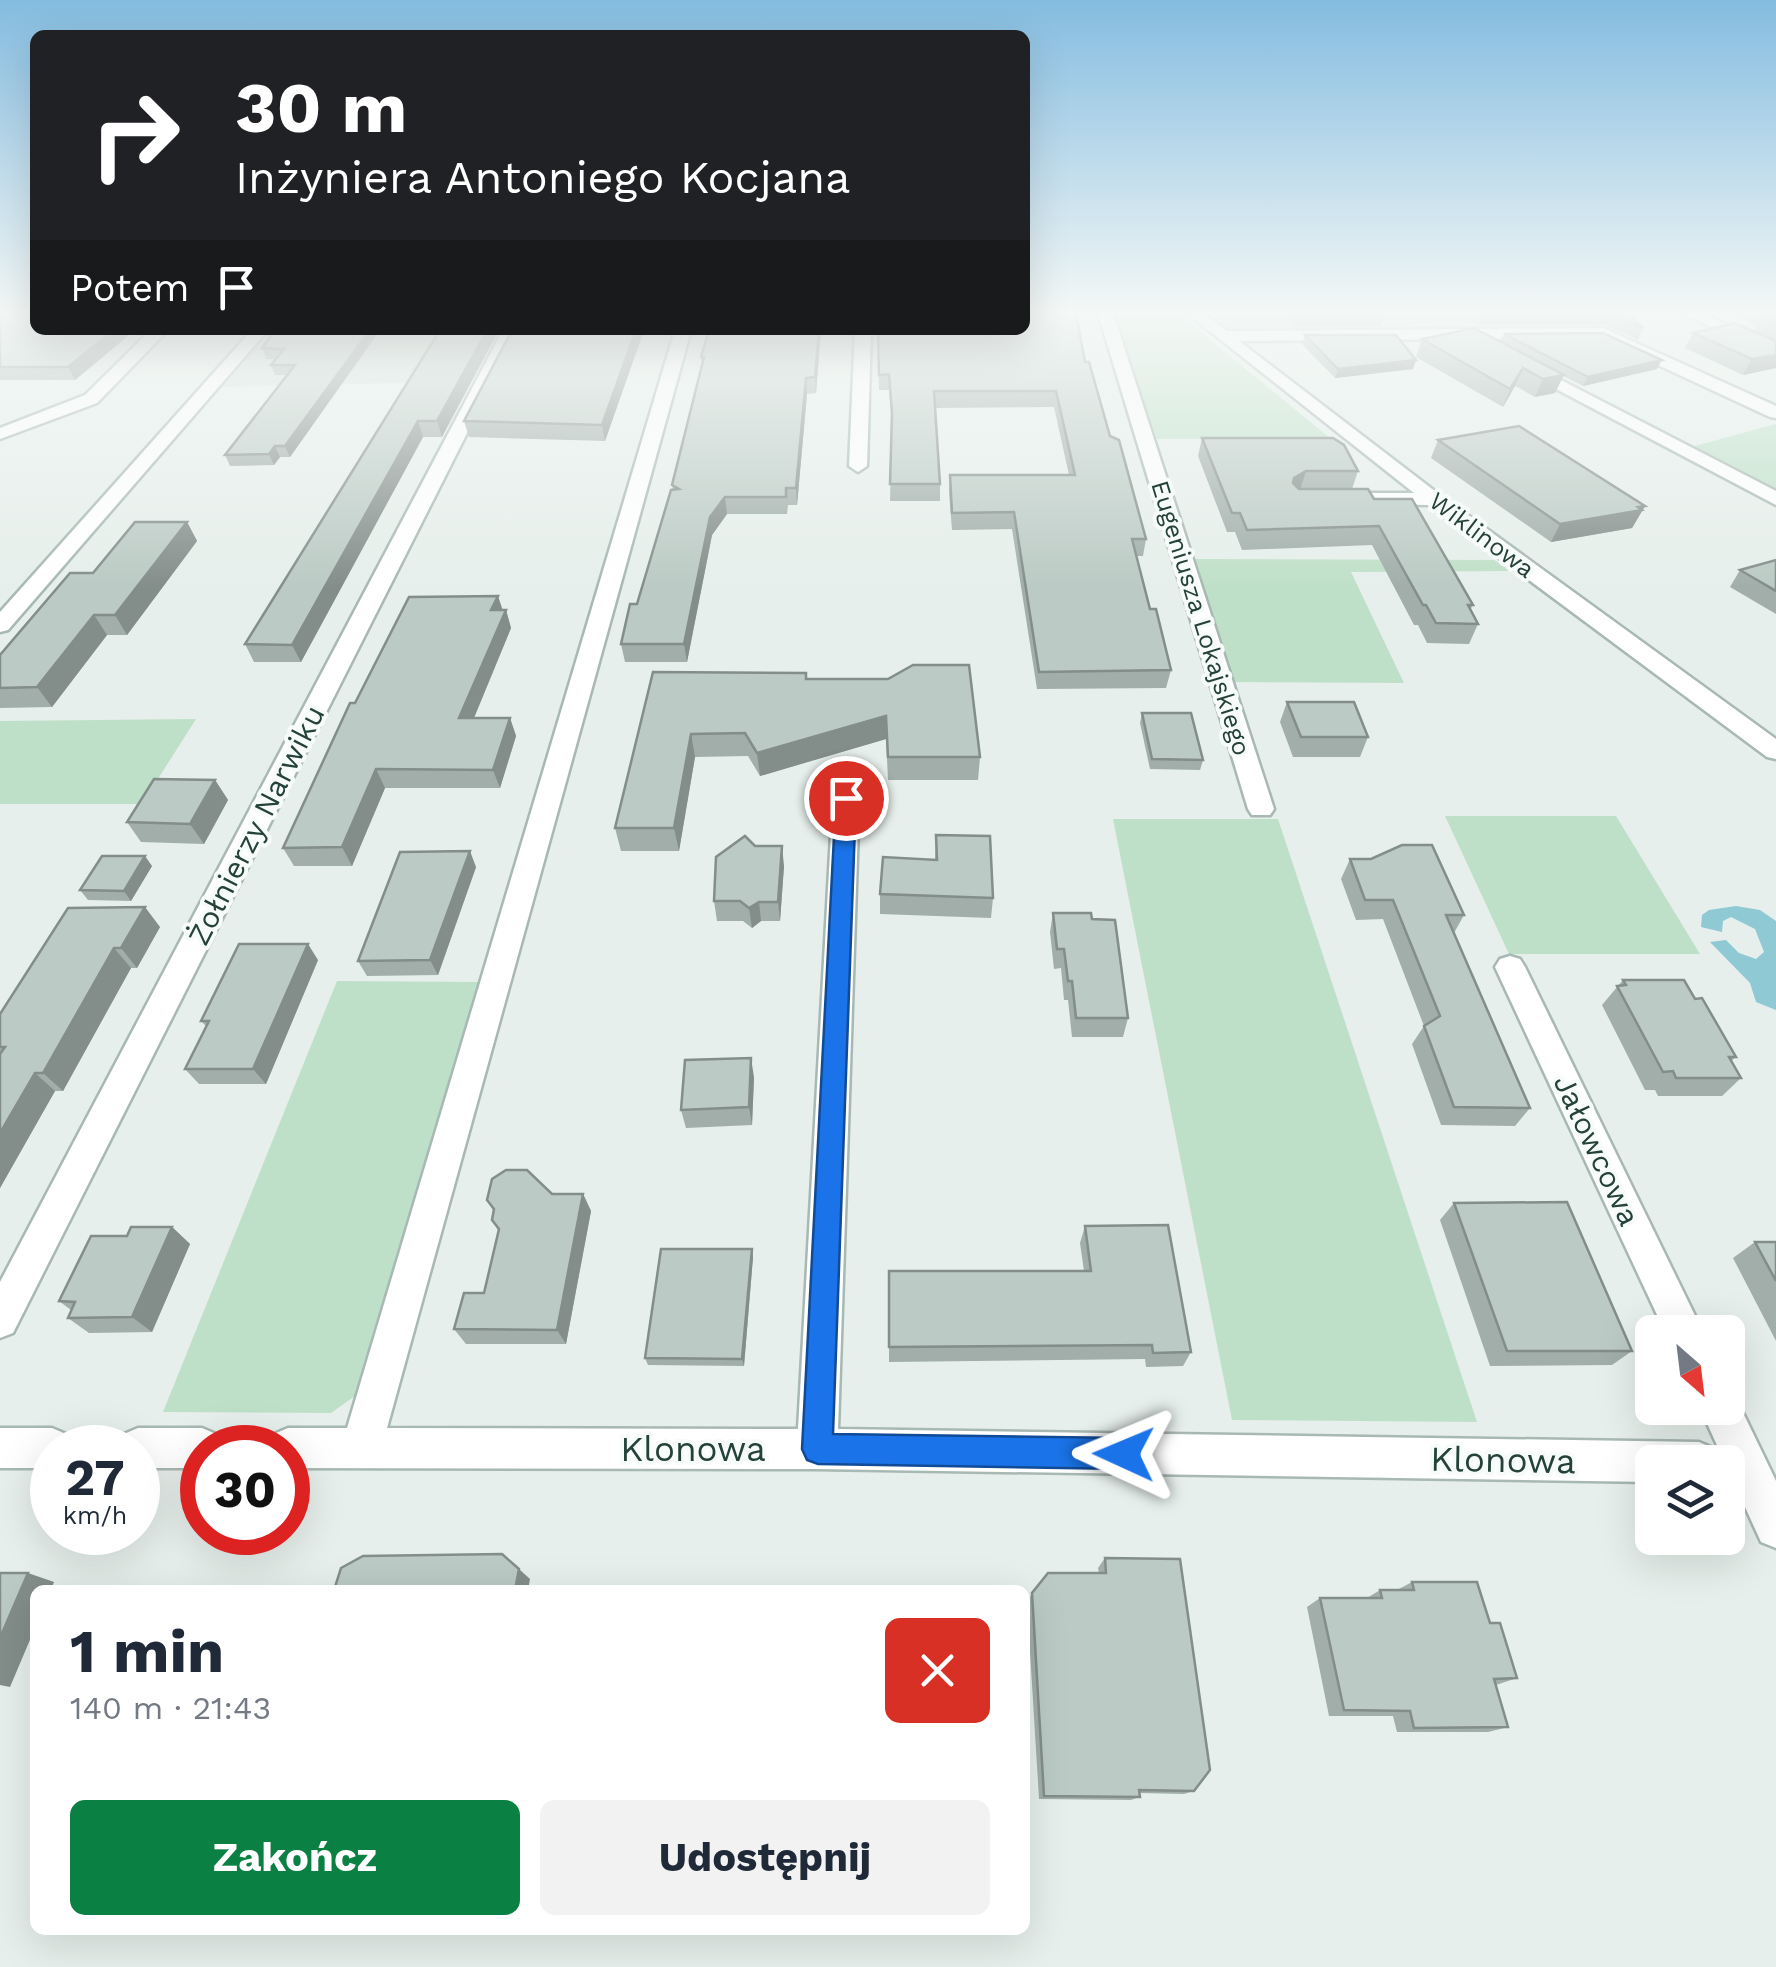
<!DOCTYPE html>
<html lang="pl">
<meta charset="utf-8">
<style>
body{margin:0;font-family:"Work Sans",sans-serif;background:#f2f2f3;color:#1f2937;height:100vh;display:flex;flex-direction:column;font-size:38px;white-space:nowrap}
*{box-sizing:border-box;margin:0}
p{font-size:32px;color:#747a83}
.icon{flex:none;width:55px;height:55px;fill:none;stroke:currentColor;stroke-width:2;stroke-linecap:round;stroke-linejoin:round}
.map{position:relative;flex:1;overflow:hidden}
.details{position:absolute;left:30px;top:1585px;width:1000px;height:350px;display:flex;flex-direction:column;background:#fff;border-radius:15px;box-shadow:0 10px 40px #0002}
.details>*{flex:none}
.hud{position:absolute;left:30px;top:30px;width:1000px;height:305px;border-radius:15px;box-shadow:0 10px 40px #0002;background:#202124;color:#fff;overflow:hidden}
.needle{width:65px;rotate:152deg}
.buttons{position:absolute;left:1635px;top:1315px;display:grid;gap:20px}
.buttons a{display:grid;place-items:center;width:110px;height:110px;border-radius:15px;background:#fff;box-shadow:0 10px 40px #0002;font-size:50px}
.speed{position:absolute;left:30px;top:1425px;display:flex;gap:20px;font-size:50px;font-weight:700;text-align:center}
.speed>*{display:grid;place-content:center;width:130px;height:130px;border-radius:50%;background:#fff;box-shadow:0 10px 40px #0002;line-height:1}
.speed small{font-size:25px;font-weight:400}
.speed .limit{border:15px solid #d22;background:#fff;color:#111}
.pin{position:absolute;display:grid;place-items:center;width:85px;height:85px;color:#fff;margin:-42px;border:5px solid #fff;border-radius:50%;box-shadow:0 2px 10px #0007}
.me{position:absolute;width:110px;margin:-55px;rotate:271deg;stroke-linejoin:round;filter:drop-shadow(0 0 8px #0008)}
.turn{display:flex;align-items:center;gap:35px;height:210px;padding:0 40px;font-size:45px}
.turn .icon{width:130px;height:130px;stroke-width:2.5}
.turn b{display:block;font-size:70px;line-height:85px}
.then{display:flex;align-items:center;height:95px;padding:0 40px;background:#0003;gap:20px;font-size:38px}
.round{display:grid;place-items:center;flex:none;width:105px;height:105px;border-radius:15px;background:#f2f2f3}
.headline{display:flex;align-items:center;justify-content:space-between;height:170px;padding:0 40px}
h1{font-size:60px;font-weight:700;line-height:75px}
.cta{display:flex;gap:20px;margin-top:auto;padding:20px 40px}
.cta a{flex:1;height:115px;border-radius:15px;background:#0b8043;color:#fff;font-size:40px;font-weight:700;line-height:115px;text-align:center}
.cta a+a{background:#f2f2f3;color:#1f2937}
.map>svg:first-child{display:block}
</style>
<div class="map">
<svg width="1776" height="1967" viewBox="0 0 1776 1967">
<rect width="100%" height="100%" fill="#e6efeb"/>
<g fill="#d4dfda">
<path d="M1205,313H1629L1644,327L1228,332Z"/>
<path d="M272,330H441L408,383L222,387Z"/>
</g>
<g fill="#bfe0c8">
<path d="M1112,313H1177L1330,438L1157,439Z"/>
<path d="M1776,424V492L1691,447Z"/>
<path d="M1194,559L1494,560L1511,571L1351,572L1404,683L1232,682Z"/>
<path d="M196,719L142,804H0V721Z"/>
<path d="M1445,816H1616L1700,954H1509Z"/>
<path d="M1113,819H1278L1477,1422L1232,1420Z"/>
<path d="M337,981L479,982L355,1396L331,1413L163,1412Z"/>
</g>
<path fill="#8ec9d4" d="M1736,906L1760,910L1776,921V1010L1756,1002L1750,983L1710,942L1726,940L1739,953L1756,959L1764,952L1755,929L1731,917L1723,921L1722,932L1701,927L1702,915L1709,910Z"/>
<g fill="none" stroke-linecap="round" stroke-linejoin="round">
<defs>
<g id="minor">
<path d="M1098,313H1113L1274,809L1270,815H1252L1248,809Z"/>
<path d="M1187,313H1203L1227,331L1603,328L1776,406V418L1770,417L1600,338L1239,341L1440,495L1776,739V759L1767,757L1428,505L1326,503V495L1333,493H1414Z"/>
<path d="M1681,313H1701L1776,346V357Z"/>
<path d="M151,330H168L97,403L0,439V428L85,395Z"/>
<path d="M252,330H268L8,630L0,632V612Z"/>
<path d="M503,330H519L13,1333L0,1338V1282Z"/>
<path d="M675,330H691L387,1428L798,1429L833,798L846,789L859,798L838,1429L1699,1442L1713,1448L1719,1462H1652V1482L817,1469L288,1468V1448H268L274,1434L288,1428H347Z"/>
<path d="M855,330H871L867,466L858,472L849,466Z"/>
<path d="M1526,362L1776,491V505L1520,370L1518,367Z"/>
<path d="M1510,956L1520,959L1525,967L1703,1332H1665L1495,967L1500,959Z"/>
<path d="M1728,1391L1734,1394L1776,1481V1548L1761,1542L1700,1408H1728Z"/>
<path d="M0,1428H52L66,1434L72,1448H52V1468H0Z"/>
<path d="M138,1428H202L216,1434L222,1448H202V1468H138V1448H118L124,1434Z"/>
</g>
</defs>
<use href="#minor" stroke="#a8b8b2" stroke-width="5"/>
<use href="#minor" fill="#fff" fill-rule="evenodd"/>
</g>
<g fill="#a1aea9">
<path d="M0,313L135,330L75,380H0Z"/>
<path d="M1283,313H1380L1383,317L1381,326L1292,327Z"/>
<path d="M1465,313H1626L1643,328L1638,340L1603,324L1476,325Z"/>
<path d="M1733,313H1776V368L1743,375L1685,348L1693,333L1753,331L1756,326Z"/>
<path d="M380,330L290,457H280L274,465L230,466L225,455L286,375H275L271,365L276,359H266L262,348L269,339L267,334Z"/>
<path d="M440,330L442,437H423L301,662H254L245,644Z"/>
<path d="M512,330H644L605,441L469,437L464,421Z"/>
<path d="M709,330H821L816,393L807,394L797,505H788L787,514H727L712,535L687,662H625L621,644L637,604L673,490L672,485L702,365L701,357Z"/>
<path d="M878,330L1085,362L1146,539L1143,556H1136L1150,609L1171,670L1166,688L1037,689L1012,529L952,530L949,492L950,475H1069L1054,407L935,408L940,484V501H890L892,425L889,390H879Z"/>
<path d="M1504,334L1657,369L1583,386L1563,376L1555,393L1535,397L1515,386L1503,407L1416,357L1422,339L1500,342Z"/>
<path d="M1305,335L1413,369L1335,378L1302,344Z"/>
<path d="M1202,438L1358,471L1352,489L1374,499L1473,605L1470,610L1478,624L1469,644L1427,643L1418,625H1414L1372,545L1242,550L1235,532H1227L1198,456Z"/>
<path d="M1438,440L1645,506L1632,528L1551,542L1431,458Z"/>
<path d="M187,522L197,541L127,635H107L52,707L0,708V655L93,573Z"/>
<path d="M1776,560V614L1730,587L1740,570Z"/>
<path d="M502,610H506L511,628L474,718H510L516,736L500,788H385L352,866H294L283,848L355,703Z"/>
<path d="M653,672L806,679L980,757L978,780H888L886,739L760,776L748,756L695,757L679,851H621L615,828Z"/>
<path d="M1287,702L1368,737L1360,757H1293L1280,722Z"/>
<path d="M1142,713L1203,760L1200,770L1150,769L1140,723Z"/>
<path d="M215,780L228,800L204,844L141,842L127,822Z"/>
<path d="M936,835L993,898L991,918L880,914V894L935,860Z"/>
<path d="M755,846L784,866L780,921H761L752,928L743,921H717L714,901Z"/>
<path d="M1350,859L1464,915L1454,933L1530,1108L1515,1126L1441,1125L1412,1044L1424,1026L1383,919L1356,920L1341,879Z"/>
<path d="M152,866L131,901L88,900L80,890Z"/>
<path d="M476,867L438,975L367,976L358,961Z"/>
<path d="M68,908L160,927L137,968H131L63,1091H55L0,1188V1014Z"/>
<path d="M1053,913L1092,919L1128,1018L1123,1037H1072L1068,1000H1064L1061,968L1054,969L1050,932Z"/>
<path d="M318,960L266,1084H199L185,1069L206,1026L201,1021Z"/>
<path d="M1623,980L1695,999L1736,1057L1731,1061L1741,1078L1722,1096H1658L1655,1090H1645L1602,1005Z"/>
<path d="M754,1077L752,1125L686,1128L681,1110Z"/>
<path d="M552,1194H583L591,1211L566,1344H466L454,1329L484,1293L499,1232L492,1220L494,1212L487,1200Z"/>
<path d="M1454,1203L1632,1351L1612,1365L1490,1366L1440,1220Z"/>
<path d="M1085,1226L1191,1352L1183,1366L1146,1367L1145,1359L889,1362V1271H1084L1080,1243Z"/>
<path d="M172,1227L190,1244L152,1332L89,1333L68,1318L71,1310L59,1301L127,1236Z"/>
<path d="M1755,1242H1776V1341L1733,1258Z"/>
<path d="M753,1257L744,1366L648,1365L645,1358Z"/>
<path d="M1105,1558L1194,1791L1184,1794L1139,1793L1140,1797L1131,1800L1039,1799L1027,1602L1032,1593L1099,1573L1098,1568Z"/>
<path d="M1412,1582L1490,1623L1517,1678L1496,1685L1508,1727L1488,1732H1397L1393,1716H1329L1307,1607L1320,1598H1367L1380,1590H1397Z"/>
</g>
<g fill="#838d89">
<path d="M114,330H135L75,380L68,367Z"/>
<path d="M370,330H380L290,457L285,446Z"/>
<path d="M487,330H499L442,437L437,421Z"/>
<path d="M636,330H644L605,441L602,425Z"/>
<path d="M819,330H821L816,393L815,377Z"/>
<path d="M1776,355V368L1743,375L1752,359Z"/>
<path d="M1416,360L1413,369L1335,378L1338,369Z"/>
<path d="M1662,360L1657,369L1583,386L1588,377Z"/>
<path d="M1523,368L1515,386L1503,407L1510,389Z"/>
<path d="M1564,375L1555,393L1535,397L1543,379Z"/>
<path d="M806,378L807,394L797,505L796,488Z"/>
<path d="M418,421L423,437L301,662L292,645Z"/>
<path d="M275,446L280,457L274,465L269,454Z"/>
<path d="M1306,471L1300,490L1288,497L1294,478Z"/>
<path d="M725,497L727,514L712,535L687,662L684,644L710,517Z"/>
<path d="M1645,506L1632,528L1551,542L1560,524Z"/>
<path d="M187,522L197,541L127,635L115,615Z"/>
<path d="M498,596L504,614L506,610L511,628L466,737L459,718L491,610Z"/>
<path d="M94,615L107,635L52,707L37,687Z"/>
<path d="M886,716V739L760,776L757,753Z"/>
<path d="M510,718L516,736L500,788L493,770Z"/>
<path d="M691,734L695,757L679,851L674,828Z"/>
<path d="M376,769L385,788L352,866L342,847Z"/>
<path d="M215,780L228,800L204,844L190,824Z"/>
<path d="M782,846L784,866L780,921L778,902Z"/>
<path d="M470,851L476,867L438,975L430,960Z"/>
<path d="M145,856L152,866L131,901L124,891Z"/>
<path d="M759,902L761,921L752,928L749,908Z"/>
<path d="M145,907L160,927L137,968L121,948Z"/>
<path d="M308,944L318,960L266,1084L253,1069Z"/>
<path d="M114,948L131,968L63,1091L43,1073Z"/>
<path d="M751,1058L754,1077L752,1125L749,1107Z"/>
<path d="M35,1073L55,1091L0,1188V1133Z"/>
<path d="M583,1194L591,1211L566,1344L557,1330Z"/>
<path d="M172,1227L190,1244L152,1332L132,1317Z"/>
<path d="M752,1249L753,1257L744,1366L742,1359Z"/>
<path d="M519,1569L530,1579L528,1590H515Z"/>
<path d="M28,1573L54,1582L51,1590H35V1628L10,1687L0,1685V1638Z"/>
</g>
<g fill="#bbcac4" stroke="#838d89" stroke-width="2.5">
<path d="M0,313H35V330H114L68,367H0Z"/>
<path d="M1025,313H1076L1085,362H1089L1110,436L1119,440L1146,539H1132L1150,609H1156L1171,670L1039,672L1014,512L952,513L950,475H1075L1056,391H934L940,484H890L892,413L889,374L879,375L878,330H1025Z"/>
<path d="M1291,313H1380L1383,317L1294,318Z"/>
<path d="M1479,313H1626L1643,328L1608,313L1481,314Z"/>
<path d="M1768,313H1776V323L1761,317L1771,314Z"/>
<path d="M1735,323L1776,341V355L1752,359L1693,333Z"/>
<path d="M1474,328L1564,375L1543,379L1523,368L1510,389L1422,339Z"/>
<path d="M270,330H370L285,446H275L269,454L225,455L295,365H271L284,349L262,348L273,333L267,334Z"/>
<path d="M440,330H487L437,421H418L292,645L245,644Z"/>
<path d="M512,330H636L602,425L464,421Z"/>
<path d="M709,330H819L815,377L806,378L796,488H786V497H725L710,517L684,644H621L630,604H637L671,490L679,489L672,485L704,357H701Z"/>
<path d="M1603,333L1662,360L1588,377L1504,334Z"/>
<path d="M1305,335H1396L1416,360L1338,369Z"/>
<path d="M1519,426L1645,506L1638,507L1642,510L1560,524L1438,440Z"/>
<path d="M1202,438H1333L1344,445L1358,471H1306L1294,478L1293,483L1299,489H1368L1374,499H1412L1473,605H1468L1478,624L1436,623L1426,605H1423L1379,526L1247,530L1240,513H1232Z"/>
<path d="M135,522H187L115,615H94L37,687L0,688V655L70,573H93Z"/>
<path d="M1776,560V591L1740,570Z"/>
<path d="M498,596L491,610H506L459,718H510L493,770L376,769L342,847L283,848L350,703H355L409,597Z"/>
<path d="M913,665H969L980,757H888L886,716L757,753L745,733L691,734L674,828H615L653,672L806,673V679H888Z"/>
<path d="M1287,702H1354L1368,737H1301Z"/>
<path d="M1142,713H1191L1203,760L1152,759Z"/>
<path d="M154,779L215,780L190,824L127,822Z"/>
<path d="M936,835L990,836L993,898L880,894L883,857L937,860Z"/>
<path d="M745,836L755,846H782L778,902H759L749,908L740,901H714L716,857Z"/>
<path d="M1402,845H1432L1464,915H1446L1530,1108L1454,1107L1424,1026L1440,1016L1393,900H1365L1350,859H1371Z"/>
<path d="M470,851L430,960L358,961L400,852Z"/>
<path d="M102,856H145L124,891L80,890Z"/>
<path d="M145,907L121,948H114L43,1073H35L0,1133V1054L5,1047H0V1014L68,908Z"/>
<path d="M1053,913H1091L1092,919L1115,920L1128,1018H1076L1072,981H1068L1064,949H1057Z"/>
<path d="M239,944H308L253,1069H185L209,1021H201Z"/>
<path d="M1623,980H1684L1695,999L1702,998L1736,1057H1729L1741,1078H1676L1673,1071L1663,1072L1617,986L1626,985Z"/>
<path d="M751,1058L749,1107L681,1110L685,1060Z"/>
<path d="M506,1170H527L552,1194H583L557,1330L454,1329L464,1293H484L499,1229L492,1220L494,1209L487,1200L492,1179Z"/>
<path d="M1567,1202L1632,1351H1507L1454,1203Z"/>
<path d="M1168,1225L1191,1352L1153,1353L1152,1345L889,1347V1271H1091L1085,1226Z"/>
<path d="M131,1227H172L132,1317L68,1318L75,1302L59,1301L91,1236H127Z"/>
<path d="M1755,1242H1776V1281Z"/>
<path d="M661,1249H752L742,1359L645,1358Z"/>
<path d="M502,1554L519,1569L515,1590H334L341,1568L363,1556Z"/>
<path d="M1105,1558L1180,1559L1210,1770L1194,1791L1139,1790L1140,1797L1044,1796L1032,1593L1048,1573H1106Z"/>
<path d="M0,1573H28L0,1638Z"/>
<path d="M1412,1582H1477L1490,1623H1500L1517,1678L1494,1679L1508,1727L1414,1728L1410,1711L1344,1710L1320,1598H1382L1380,1590H1414Z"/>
</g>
<linearGradient id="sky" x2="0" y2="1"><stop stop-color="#84bce0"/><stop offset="0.53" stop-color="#f4f8f6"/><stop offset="1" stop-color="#f4f8f6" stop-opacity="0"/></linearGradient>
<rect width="1776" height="588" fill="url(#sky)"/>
<path fill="#1a73e8" stroke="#114b97" stroke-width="2.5" d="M846,792L856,798L833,1434L1124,1438L1135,1443L1139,1454L1135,1465L1124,1469L818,1464L807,1460L802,1449L836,798Z"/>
<g text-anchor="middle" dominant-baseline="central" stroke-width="8" stroke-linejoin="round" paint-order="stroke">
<g font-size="25" fill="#24423a" stroke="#f7fbf9">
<text transform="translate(1482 535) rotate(37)">Wiklinowa</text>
<text transform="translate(1201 618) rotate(73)">Eugeniusza Lokajskiego</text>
</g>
<g font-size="30" fill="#24423a" stroke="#f7fbf9">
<text transform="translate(256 825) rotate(-63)">Żołnierzy Narwiku</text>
<text transform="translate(1597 1150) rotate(65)">Jałowcowa</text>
</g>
<g font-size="35" fill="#24423a" stroke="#f7fbf9">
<text x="693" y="1449">Klonowa</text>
<text transform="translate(1503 1460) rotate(1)">Klonowa</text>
</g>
</g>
</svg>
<div class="buttons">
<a><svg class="needle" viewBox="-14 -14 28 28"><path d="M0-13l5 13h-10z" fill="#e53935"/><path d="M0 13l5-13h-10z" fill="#747a83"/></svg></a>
<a><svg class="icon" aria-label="layers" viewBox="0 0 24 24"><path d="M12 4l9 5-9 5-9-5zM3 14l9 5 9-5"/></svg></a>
</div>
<div class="speed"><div>27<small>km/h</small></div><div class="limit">30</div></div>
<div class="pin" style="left:846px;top:798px;background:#d93025"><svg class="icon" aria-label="arrive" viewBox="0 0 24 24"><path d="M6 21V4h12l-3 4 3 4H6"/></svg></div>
<svg class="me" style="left:1124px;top:1454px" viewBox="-20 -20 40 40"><path d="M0-17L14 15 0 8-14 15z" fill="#1a73e8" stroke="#fff" stroke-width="4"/></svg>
<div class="hud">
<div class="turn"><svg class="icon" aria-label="right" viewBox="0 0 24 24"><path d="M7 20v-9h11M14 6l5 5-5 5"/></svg><div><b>30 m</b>Inżyniera Antoniego Kocjana</div></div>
<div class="then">Potem<svg class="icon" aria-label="arrive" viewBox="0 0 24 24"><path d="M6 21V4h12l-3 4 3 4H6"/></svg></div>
</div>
<section class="details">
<div class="headline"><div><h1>1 min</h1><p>140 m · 21:43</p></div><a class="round" style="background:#d93025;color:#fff"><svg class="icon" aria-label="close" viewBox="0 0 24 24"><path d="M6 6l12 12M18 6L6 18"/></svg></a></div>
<div class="cta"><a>Zakończ</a><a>Udostępnij</a></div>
</section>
</div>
